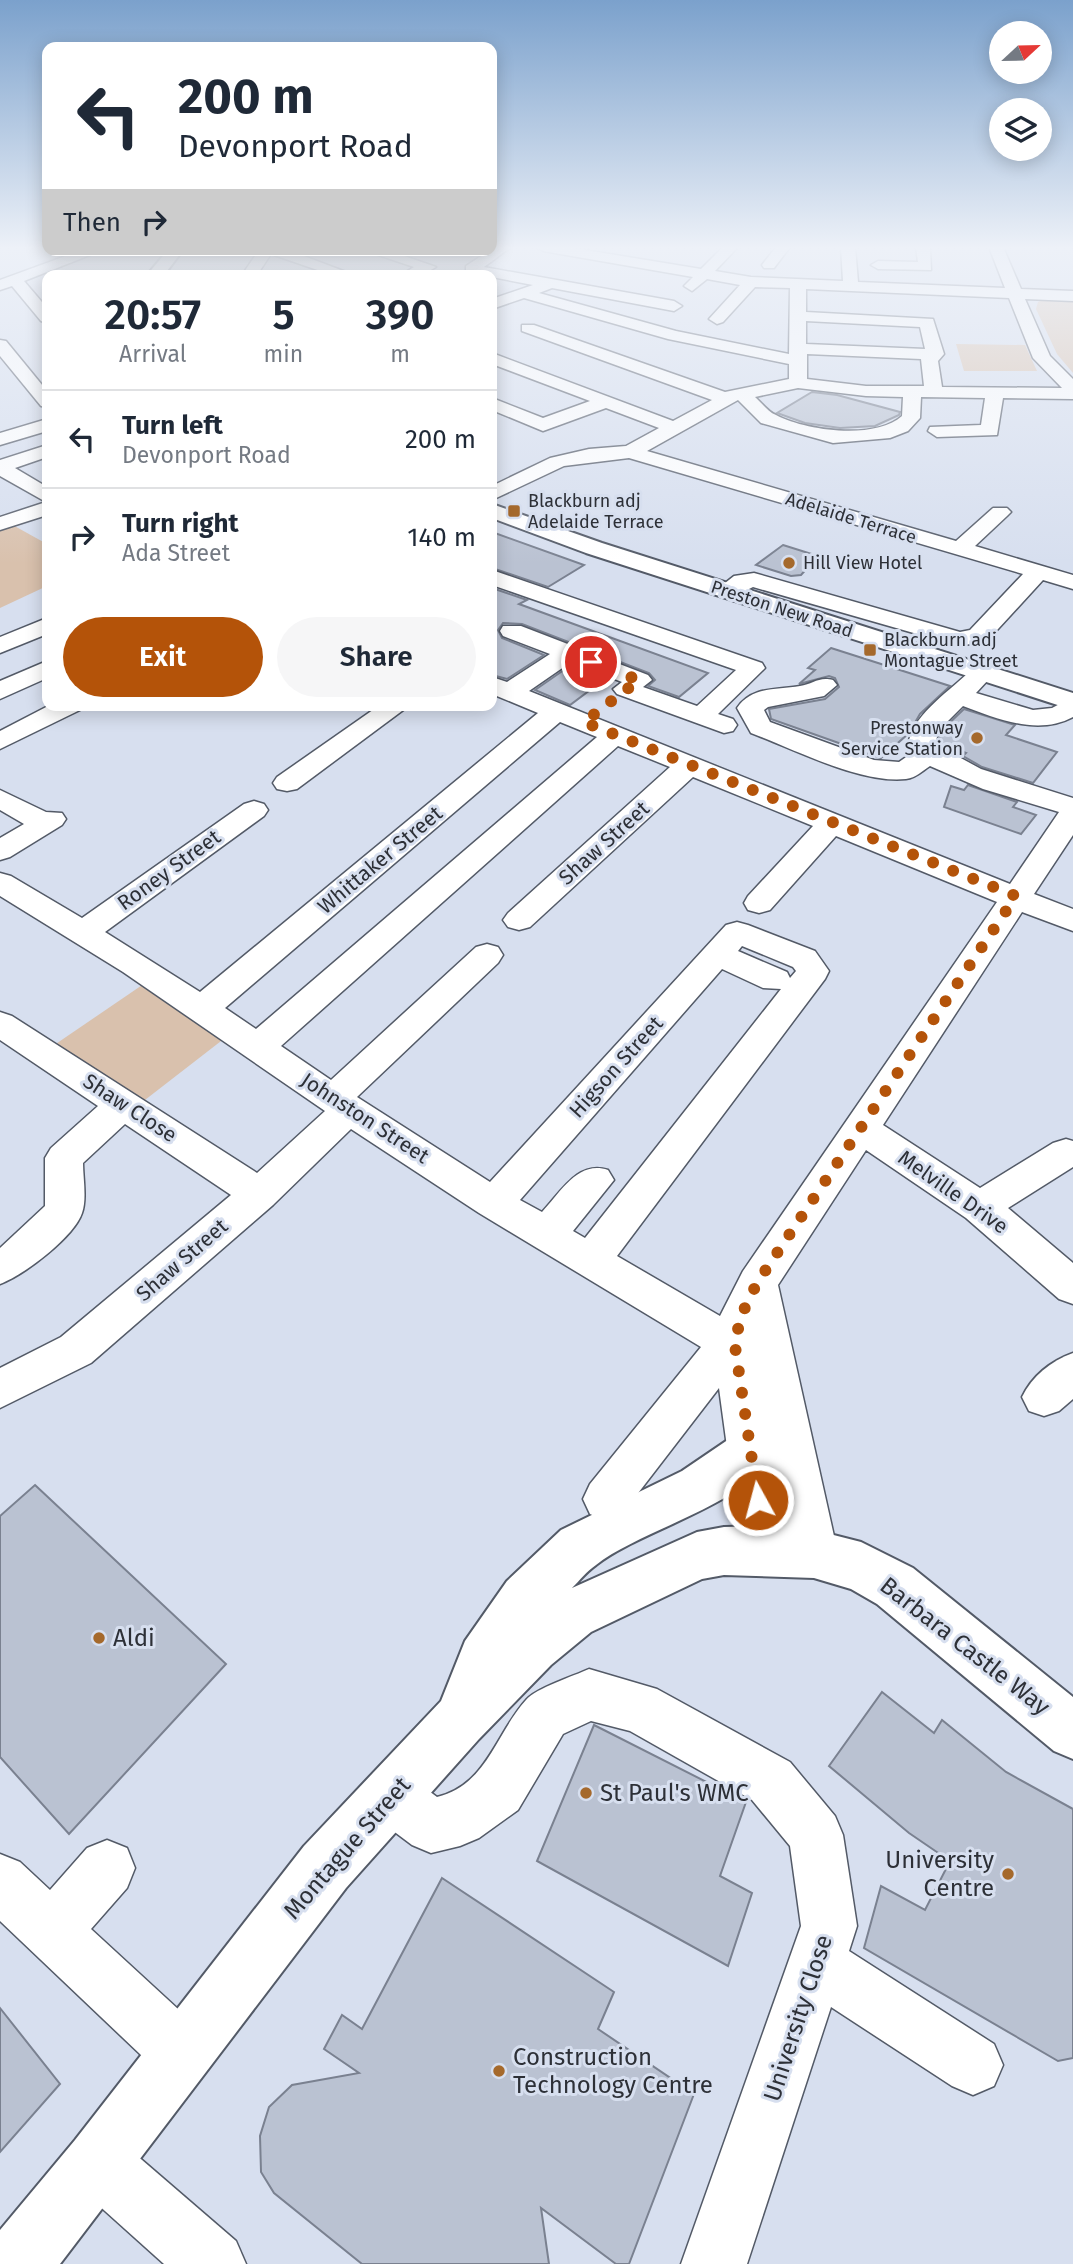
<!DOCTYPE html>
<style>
body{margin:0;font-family:"Fira Sans",sans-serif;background:#f6f6f7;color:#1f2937;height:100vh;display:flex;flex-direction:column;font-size:26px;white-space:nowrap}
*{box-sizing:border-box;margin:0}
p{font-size:23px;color:#747a83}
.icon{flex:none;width:38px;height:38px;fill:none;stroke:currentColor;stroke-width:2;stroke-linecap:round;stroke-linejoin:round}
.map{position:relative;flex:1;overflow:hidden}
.drawer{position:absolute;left:42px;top:270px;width:455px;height:441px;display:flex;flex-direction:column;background:#fff;border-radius:14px;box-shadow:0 4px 18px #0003}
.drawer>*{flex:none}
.hud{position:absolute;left:42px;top:42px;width:455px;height:214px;border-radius:14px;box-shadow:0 4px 18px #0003;background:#fff;color:#1f2937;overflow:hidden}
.needle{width:46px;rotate:68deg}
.tools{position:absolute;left:989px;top:21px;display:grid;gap:14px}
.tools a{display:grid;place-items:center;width:63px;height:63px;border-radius:50%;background:#fff;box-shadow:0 4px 18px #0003;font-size:35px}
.pin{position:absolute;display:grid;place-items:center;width:60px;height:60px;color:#fff;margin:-30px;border:4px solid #fff;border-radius:50%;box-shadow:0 2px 7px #0007}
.me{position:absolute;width:77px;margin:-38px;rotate:353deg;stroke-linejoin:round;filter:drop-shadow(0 0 5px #0008)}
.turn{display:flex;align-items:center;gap:24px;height:147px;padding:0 21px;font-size:32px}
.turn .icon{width:91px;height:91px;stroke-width:2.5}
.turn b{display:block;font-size:49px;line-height:60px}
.then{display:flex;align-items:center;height:66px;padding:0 21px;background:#0003;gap:14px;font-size:26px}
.eta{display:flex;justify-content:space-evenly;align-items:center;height:119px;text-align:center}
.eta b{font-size:42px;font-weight:600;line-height:49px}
.primary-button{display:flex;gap:14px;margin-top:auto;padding:14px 21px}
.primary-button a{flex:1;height:80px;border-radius:42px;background:#b45309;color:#fff;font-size:28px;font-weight:600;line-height:80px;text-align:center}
.primary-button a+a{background:#f6f6f7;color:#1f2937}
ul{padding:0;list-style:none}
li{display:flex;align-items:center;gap:21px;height:98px;padding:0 21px;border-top:2px solid #e0e1e3}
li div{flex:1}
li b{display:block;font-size:26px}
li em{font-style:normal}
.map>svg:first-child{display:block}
</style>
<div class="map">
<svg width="1073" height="2264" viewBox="0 0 1073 2264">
<rect width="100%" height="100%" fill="#d7dfef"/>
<g fill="#d9c1ad">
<path d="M1045,299L1073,300V373L1057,354L1036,309L1038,302Z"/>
<path d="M956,344L1025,345L1037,371H964Z"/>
<path d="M9,523L47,544V586L0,608V526Z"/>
<path d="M154,977L234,1031L132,1110L44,1052Z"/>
</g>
<g fill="#bac2d2" stroke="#7a8190" stroke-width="2">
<path d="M812,392L837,395L900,412L899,415L875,426L840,428L805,423L777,413Z"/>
<path d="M492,532L584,565L548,587L492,568Z"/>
<path d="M783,545L818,556L801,575L791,576L756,565Z"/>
<path d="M492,588L527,600L519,604L708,673L679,697L648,686L655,680L649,673L522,624L503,623L498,630L502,638L544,655L507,679L492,675Z"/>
<path d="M831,648L950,686L920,714L909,733L881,758L771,719L769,709L825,699L839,687L835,678L829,676L799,684L815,670L808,668Z"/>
<path d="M571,665L606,678L570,705L535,690Z"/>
<path d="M964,709L1015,725L1006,735L1057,752L1033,783L982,767L963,756L966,753L938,743L941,731Z"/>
<path d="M968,785L1017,802L1013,807L1036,815L1021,834L944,807L951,786L964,790Z"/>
<path d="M35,1485L226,1664L69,1834L0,1757V1516Z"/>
<path d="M882,1692L934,1733L942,1720L1006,1772L1073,1809V2058L1058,2061L864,1948L881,1886L925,1910L950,1861L909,1833L829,1766Z"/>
<path d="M594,1725L746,1802L720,1876L752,1893L728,1966L537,1861Z"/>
<path d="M442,1878L614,1992L598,2029L694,2094L629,2264H616L541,2208L549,2264H362L274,2193L261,2172L260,2136L269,2107L292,2085L359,2073L324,2049L342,2015L362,2029Z"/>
<path d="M0,2008L60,2084L0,2152Z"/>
</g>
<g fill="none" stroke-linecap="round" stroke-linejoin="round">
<defs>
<g id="minor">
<path d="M495,247H511L484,267L674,301L682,306L674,311L552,288L539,293L676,331L789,354L790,288L755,287L723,322L717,324L709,319L740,285L707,279L692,291L684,286L693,277L543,251L536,247H567L701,269L723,247H738L715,271L751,277L843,281L841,247H855L858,282L1005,288L989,247H1003L1021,289L1073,291V301L1025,299L1050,356L1073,379V399L1003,398L997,435L937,437L928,431L930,427L981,425L985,398L921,397L920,418L908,431L890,438L833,443L761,423L738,400L647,451L956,541L993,508H1007L1011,512L1007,516L975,546L1073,575V589L1043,580L987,641L959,646L753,587L735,596H719L715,591L734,576L754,573L960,632L970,630L1023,574L629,458L564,466L492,500V486L550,458L589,449L626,446L659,428L606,408L543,431L492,410V398L543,418L590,401L492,364V353L673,421L712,400L522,331V325H534L725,392L789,379V364L668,339L524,298L492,309V299L533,285L466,272V266ZM806,289L1009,298L1033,358L1062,388L942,387L938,361L944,354L933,319L806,312ZM806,321L920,327L925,349L806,344ZM807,354L921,359L924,386H866L807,379ZM798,388L866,396L903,397L902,416C875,440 806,431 776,415C768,412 761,402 755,397Z"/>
<path d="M776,247H790L774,268H764L762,265Z"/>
<path d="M916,247H930L931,270L878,269L871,265L878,261L918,262Z"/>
<path d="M82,250L95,253L24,281L47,308V323L41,321L12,286L0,290V280Z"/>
<path d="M259,250H288L354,275H332L271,254L257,275H242Z"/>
<path d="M363,250H387L436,267L422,275H401L414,267Z"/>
<path d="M0,340L6,341L47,391V407L41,406L0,356Z"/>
<path d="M47,419V431L0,445V433Z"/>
<path d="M47,445V457L15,468L47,487V515L0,530V517L46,502L0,476V460Z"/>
<path d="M492,570L762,663L765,668L718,714L733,719L737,725L733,731L724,733L617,694L613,689L622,682L571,662L529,691L1010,884L1059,812L983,789L930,766C922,771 916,778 906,779C860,784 794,749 751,733L737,708C752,686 777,690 800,686C813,684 819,676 833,680L837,685L824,696L768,707L764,710L770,722L874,760L899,762L912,753L908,747C910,717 947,693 967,674H985L989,679L976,693L1033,710L1052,708L1073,697V717C1038,736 998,719 963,706L939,730L935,744L981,769L1073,798V835L1034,894L1073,909V931L1022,912L883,1125L980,1188L1053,1143L1066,1139L1073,1141V1167L1008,1208L1073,1263V1304L1059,1299L966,1218L866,1150L778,1285L838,1554L831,1570L814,1577L797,1570L785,1529L789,1550L782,1566L765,1573L748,1566L741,1550L719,1388L622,1514L606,1521L590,1514L583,1499L590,1484L701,1347L479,1213L351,1129L273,1205L91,1363L0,1408V1368L61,1337L231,1195L125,1124L83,1163C83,1178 87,1199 82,1213C74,1237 24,1275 0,1284V1248L45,1206V1158L51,1148L98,1106L0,1040V1012L12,1016L257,1173L325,1111L123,972L0,896V873L11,876L82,918L244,804L254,801L264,804L268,810L264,816L105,932L200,992L538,713L492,694V677L507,682L550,654L503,636L500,631L503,626H521L648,675L652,680L643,687L697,706L736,670L492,585ZM560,722L597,737L256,1029L225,1008ZM618,746L670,767L508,913L503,920L508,927L519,930L530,927L693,777L813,826L748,896L744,903L748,910L759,913L770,910L836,836L997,902L743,1271L720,1316L617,1256L825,979L829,971L815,951L748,925L737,922L726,925L490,1182L357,1097L498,963L503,955L498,947L487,944L476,947L331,1080L281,1046ZM742,946L793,967L796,971L790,978L787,972L738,951ZM722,969L763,988L781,989L585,1238L573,1231L614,1180L608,1170C578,1160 561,1192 542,1212L520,1200Z"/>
<path d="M47,618V634L0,653V637Z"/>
<path d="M47,661V678L0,699V681Z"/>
<path d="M50,705H84L80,710L0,749V731Z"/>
<path d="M380,705H410L297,789L287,791L277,789L273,783L277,777Z"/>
<path d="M0,790L46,812L62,813L66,819L62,825L10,857L0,860V838L24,824L0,810Z"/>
<path d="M1073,1353V1399L1059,1411L1044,1416L1029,1411L1022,1397C1032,1376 1051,1361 1073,1353Z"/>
<path d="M589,1669L657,1689L790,1762L835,1816L843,1835L857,1926L849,1951L994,2044L1003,2065L994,2086L973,2095L952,2086L831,2007L747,2264H681L801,1926L790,1846L752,1800L630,1731L591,1721L563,1734L518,1810L479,1838L460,1846L431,1853L412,1845L372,1815L364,1796L372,1777L391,1769L410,1777L437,1797C487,1785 496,1733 526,1700C536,1688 574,1676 589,1669Z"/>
<path d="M107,1840L127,1848L135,1868L127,1888L91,1929L203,2032L212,2053L203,2074L182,2083L161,2074L0,1921V1854L20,1862L50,1890L87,1848Z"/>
<path d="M98,2132L120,2141L236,2241L246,2264H164L76,2185L67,2163L76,2141Z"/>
</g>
<g id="highway">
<path d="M168,250H183L164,275H147Z"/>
<path d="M492,504L602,543L1073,693V710L586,553L492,518Z"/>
<path d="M752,1428L769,1435L775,1450C751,1504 641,1529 596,1565C587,1571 580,1580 572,1588L697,1532L724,1527L765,1526L814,1530L861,1542L913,1568L1073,1697V1759L1054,1751L877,1604L851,1589L814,1578L724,1575L702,1579L591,1632L551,1665L479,1739L346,1888L60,2264H0V2230L75,2140L304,1846L441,1701L465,1641L507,1581L561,1530L682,1471L735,1435Z"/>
</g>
</defs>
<use href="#minor" stroke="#535a67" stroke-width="3"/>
<use href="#highway" stroke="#535a67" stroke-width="4"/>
<use href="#minor" fill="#fff" fill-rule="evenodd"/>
<use href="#highway" fill="#fff" fill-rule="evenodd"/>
</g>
<linearGradient id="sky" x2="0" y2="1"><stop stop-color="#7ba1cc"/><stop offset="0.44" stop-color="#edf1f8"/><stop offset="1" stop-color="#edf1f8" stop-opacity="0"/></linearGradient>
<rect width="1073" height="564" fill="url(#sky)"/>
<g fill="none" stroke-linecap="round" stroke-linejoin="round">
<path stroke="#b45309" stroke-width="12" stroke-dasharray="0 21.6" d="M591,662L639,680L584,722L1016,896L757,1283L740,1318L735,1346L758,1500"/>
</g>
<g fill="#a5692c" stroke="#d7dfef" stroke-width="2.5">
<rect x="507" y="504" width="14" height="14" rx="3.5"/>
<circle cx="789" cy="563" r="7"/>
<rect x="863" y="643" width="14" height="14" rx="3.5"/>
<circle cx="977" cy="738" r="7"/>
<circle cx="99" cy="1638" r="7"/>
<circle cx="586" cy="1793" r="7"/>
<circle cx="1008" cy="1874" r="7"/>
<circle cx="499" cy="2071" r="7"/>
</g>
<g text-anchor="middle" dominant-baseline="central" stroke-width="6" stroke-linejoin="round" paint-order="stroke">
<g font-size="18" fill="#2d3037" stroke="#d7dfef" text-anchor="start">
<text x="528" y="501">Blackburn adj<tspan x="528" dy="21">Adelaide Terrace</tspan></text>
<text x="803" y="563">Hill View Hotel</text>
<text x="884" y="640">Blackburn adj<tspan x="884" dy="21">Montague Street</tspan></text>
<text x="963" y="728" text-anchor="end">Prestonway<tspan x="963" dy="21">Service Station</tspan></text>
</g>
<g font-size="18" fill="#2d3037" stroke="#d7dfef">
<text transform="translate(851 518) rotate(17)">Adelaide Terrace</text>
<text transform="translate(782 609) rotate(18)">Preston New Road</text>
</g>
<g font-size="21" fill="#2d3037" stroke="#d7dfef">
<text transform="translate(604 843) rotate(-42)">Shaw Street</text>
<text transform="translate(380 860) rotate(-40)">Whittaker Street</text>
<text transform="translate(169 870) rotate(-36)">Roney Street</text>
<text transform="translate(616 1067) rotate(-48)">Higson Street</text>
<text transform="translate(130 1108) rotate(33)">Shaw Close</text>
<text transform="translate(365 1118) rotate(33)">Johnston Street</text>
<text transform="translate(953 1192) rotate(35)">Melville Drive</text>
<text transform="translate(182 1260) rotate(-41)">Shaw Street</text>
</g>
<g font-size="24" fill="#2d3037" stroke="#d7dfef" text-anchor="start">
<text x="113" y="1638">Aldi</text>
<text x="600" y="1793">St Paul's WMC</text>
<text x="994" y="1860" text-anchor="end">University<tspan x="994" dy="28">Centre</tspan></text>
<text x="513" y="2057">Construction<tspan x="513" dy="28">Technology Centre</tspan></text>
</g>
<g font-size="24" fill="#2d3037" stroke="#d7dfef">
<text transform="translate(965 1646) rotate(38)">Barbara Castle Way</text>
<text transform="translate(347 1848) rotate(-49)">Montague Street</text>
<text transform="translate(798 2018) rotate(-72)">University Close</text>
</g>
</g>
</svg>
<div class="tools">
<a><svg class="needle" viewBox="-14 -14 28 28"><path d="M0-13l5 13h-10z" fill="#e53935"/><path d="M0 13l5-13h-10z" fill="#747a83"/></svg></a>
<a><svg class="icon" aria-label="layers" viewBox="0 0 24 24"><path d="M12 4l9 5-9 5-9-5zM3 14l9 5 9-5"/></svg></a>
</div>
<div class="pin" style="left:591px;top:662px;background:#d93025"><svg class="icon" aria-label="arrive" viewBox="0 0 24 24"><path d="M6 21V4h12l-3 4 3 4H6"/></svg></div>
<svg class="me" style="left:758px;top:1500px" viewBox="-20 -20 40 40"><circle r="17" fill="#b45309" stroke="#fff" stroke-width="3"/><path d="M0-11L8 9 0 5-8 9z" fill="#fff"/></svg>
<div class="hud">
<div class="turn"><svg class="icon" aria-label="left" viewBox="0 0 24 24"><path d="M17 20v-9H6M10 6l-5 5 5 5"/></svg><div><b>200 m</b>Devonport Road</div></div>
<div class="then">Then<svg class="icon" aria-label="right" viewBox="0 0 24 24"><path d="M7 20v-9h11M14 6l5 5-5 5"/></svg></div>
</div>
<section class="drawer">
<div class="eta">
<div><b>20:57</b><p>Arrival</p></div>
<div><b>5</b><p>min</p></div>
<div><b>390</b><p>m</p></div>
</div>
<ul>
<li><svg class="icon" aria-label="left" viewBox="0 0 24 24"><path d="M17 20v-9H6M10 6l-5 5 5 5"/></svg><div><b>Turn left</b><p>Devonport Road</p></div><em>200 m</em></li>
<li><svg class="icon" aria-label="right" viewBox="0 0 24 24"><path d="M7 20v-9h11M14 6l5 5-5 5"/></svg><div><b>Turn right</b><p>Ada Street</p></div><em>140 m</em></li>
</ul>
<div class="primary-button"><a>Exit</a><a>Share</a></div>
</section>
</div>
